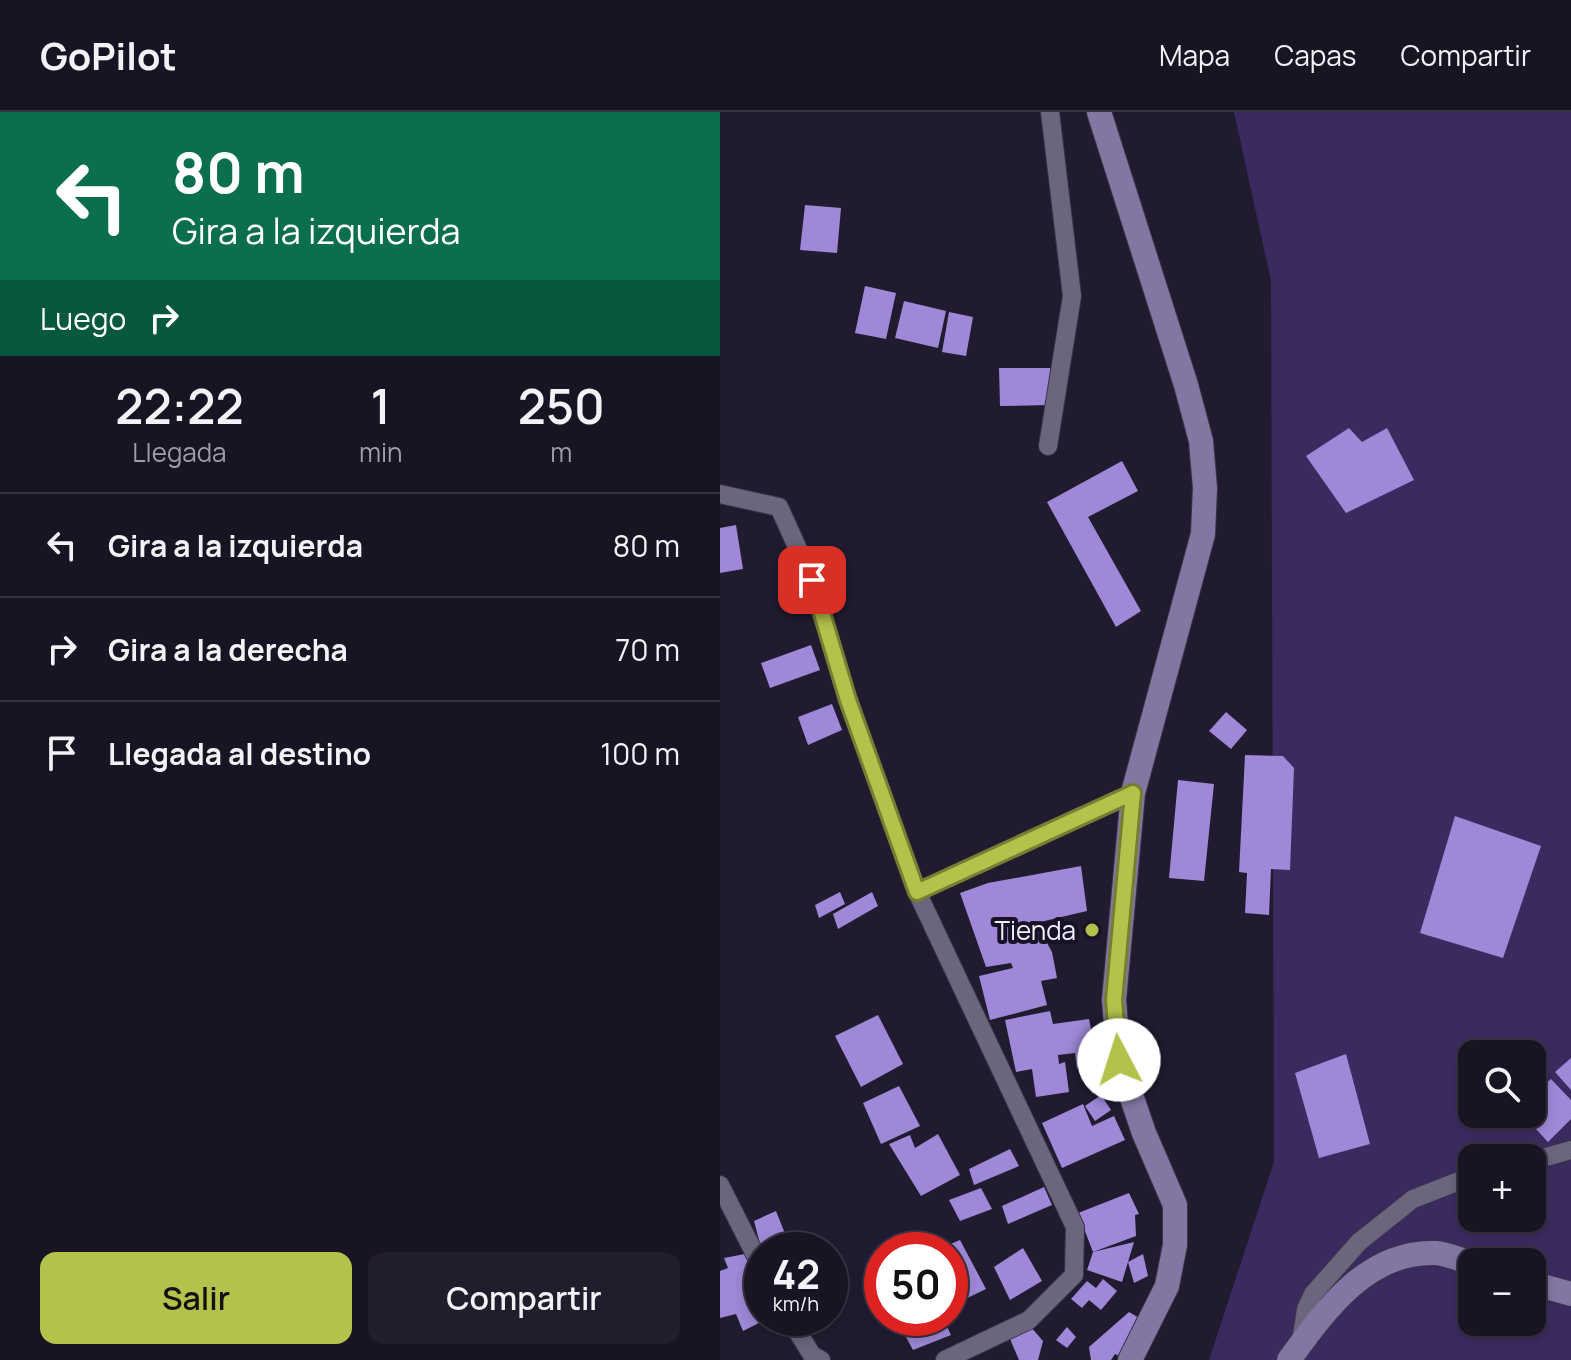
<!DOCTYPE html>
<html lang="es">
<meta charset="utf-8">
<style>
body{margin:0;font-family:Manrope,sans-serif;background:#221d2c;color:#f1f3f6;height:100vh;display:flex;flex-direction:column;font-size:30px;white-space:nowrap}
*{box-sizing:border-box;margin:0}
p{font-size:26px;color:#9f9ea6}
.icon{flex:none;width:44px;height:44px;fill:none;stroke:currentColor;stroke-width:2;stroke-linecap:round;stroke-linejoin:round}
.map{position:relative;flex:1;overflow:hidden}
.sheet{display:flex;flex-direction:column;background:#191424;width:720px}
.sheet>*{flex:none}
.hud{background:#0b6e4f;color:#fff;overflow:hidden}
.fabs{position:absolute;left:738px;top:928px;display:grid;gap:16px}
.fabs a{display:grid;place-items:center;width:88px;height:88px;border-radius:16px;background:#191424;box-shadow:0 4px 12px #0003,0 0 0 2px #373341;font-size:40px}
.speed{position:absolute;left:24px;top:1120px;display:flex;gap:16px;font-size:40px;font-weight:700;text-align:center}
.speed>*{display:grid;place-content:center;width:104px;height:104px;border-radius:50%;background:#191424;box-shadow:0 4px 12px #0003,0 0 0 2px #373341;line-height:1}
.speed small{font-size:20px;font-weight:400}
.speed .limit{border:12px solid #d22;background:#fff;color:#111}
.pin{position:absolute;display:grid;place-items:center;width:68px;height:68px;color:#fff;margin:-34px;border-radius:16px;box-shadow:0 4px 12px #0006}
.me{position:absolute;width:88px;margin:-44px;rotate:355deg;stroke-linejoin:round;filter:drop-shadow(0 0 6px #0008)}
.turn{display:flex;align-items:center;gap:28px;height:168px;padding:0 40px;font-size:36px}
.turn .icon{width:104px;height:104px;stroke-width:2.5}
.turn b{display:block;font-size:56px;line-height:68px}
.then{display:flex;align-items:center;height:76px;padding:0 40px;background:#0003;gap:16px;font-size:30px}
.eta{display:flex;justify-content:space-evenly;align-items:center;height:136px;text-align:center}
.eta b{font-size:48px;font-weight:600;line-height:56px}
.action{display:flex;gap:16px;margin-top:auto;padding:16px 40px}
.action a{flex:1;height:92px;border-radius:16px;background:#b4c24b;color:#111;font-size:32px;font-weight:600;line-height:92px;text-align:center}
.action a+a{background:#221d2c;color:#f1f3f6}
ul{padding:0;list-style:none}
li{display:flex;align-items:center;gap:24px;height:104px;padding:0 40px;border-top:2px solid #373341}
li div{flex:1}
li b{display:block;font-size:30px}
li em{font-style:normal}
header{display:flex;align-items:center;gap:48px;box-sizing:border-box;height:112px;padding:0 40px;background:#191424;border-bottom:2px solid #373341}
header strong{font-size:38px}
nav{display:flex;gap:44px;margin-inline-start:auto;font-size:28px}
main{display:flex;flex:1;min-height:0}
.map>svg:first-child{display:block}
</style>
<header>
<strong>GoPilot</strong>
<nav><a>Mapa</a><a>Capas</a><a>Compartir</a></nav>
</header>
<main>
<section class="sheet">
<div class="hud">
<div class="turn"><svg class="icon" aria-label="left" viewBox="0 0 24 24"><path d="M17 20v-9H6M10 6l-5 5 5 5"/></svg><div><b>80 m</b>Gira a la izquierda</div></div>
<div class="then">Luego<svg class="icon" aria-label="right" viewBox="0 0 24 24"><path d="M7 20v-9h11M14 6l5 5-5 5"/></svg></div>
</div>
<div class="eta">
<div><b>22:22</b><p>Llegada</p></div>
<div><b>1</b><p>min</p></div>
<div><b>250</b><p>m</p></div>
</div>
<ul>
<li><svg class="icon" aria-label="left" viewBox="0 0 24 24"><path d="M17 20v-9H6M10 6l-5 5 5 5"/></svg><div><b>Gira a la izquierda</b></div><em>80 m</em></li>
<li><svg class="icon" aria-label="right" viewBox="0 0 24 24"><path d="M7 20v-9h11M14 6l5 5-5 5"/></svg><div><b>Gira a la derecha</b></div><em>70 m</em></li>
<li><svg class="icon" aria-label="arrive" viewBox="0 0 24 24"><path d="M6 21V4h12l-3 4 3 4H6"/></svg><div><b>Llegada al destino</b></div><em>100 m</em></li>
</ul>
<div class="action"><a>Salir</a><a>Compartir</a></div>
</section>
<div class="map">
<svg width="851" height="1248" viewBox="0 0 851 1248">
<rect width="100%" height="100%" fill="#211b30"/>
<path fill="#3b2a60" fill-rule="evenodd" d="M514,0H851V1248H489L554,1050L551,169ZM752,942H812V1002H752ZM752,1046H812V1106H752ZM752,1150H812V1210H752Z"/>
<g fill="#9e88d7">
<path d="M85,93L121,96L117,141L80,138Z"/>
<path d="M145,174L176,181L166,227L135,221Z"/>
<path d="M184,189L226,199L218,236L175,226Z"/>
<path d="M229,200L253,205L246,244L222,240Z"/>
<path d="M279,256H330V293L280,294Z"/>
<path d="M629,316L642,330L667,316L694,368L626,401L586,344Z"/>
<path d="M402,349L418,379L368,405L421,499L396,515L327,390Z"/>
<path d="M16,413L23,457L0,461V416Z"/>
<path d="M91,533L100,558L50,576L41,551Z"/>
<path d="M112,592L122,618L88,633L78,605Z"/>
<path d="M506,600L527,618L511,637L489,619Z"/>
<path d="M525,643L563,644L574,656L570,758L551,757L549,803L525,801L527,761L519,760Z"/>
<path d="M458,668L494,672L484,769L449,766Z"/>
<path d="M735,704L821,734L783,846L700,821Z"/>
<path d="M361,754L367,799L316,811L332,840L337,866L321,869L327,893L270,908L259,864L293,856L291,851L266,855L240,781L268,771Z"/>
<path d="M120,780L125,792L99,806L95,793Z"/>
<path d="M152,780L158,794L118,817L113,802Z"/>
<path d="M330,899L333,912L369,907L378,950L357,956L355,941L338,943L339,952L345,950L349,980L316,985L312,957L296,960L285,908Z"/>
<path d="M158,903L183,952L141,975L115,924Z"/>
<path d="M626,942L650,1032L599,1046L575,961Z"/>
<path d="M851,946V978L835,960Z"/>
<path d="M831,967L851,988V1007L828,1030L802,1002H812V983Z"/>
<path d="M179,974L200,1014L161,1032L143,991Z"/>
<path d="M381,983L391,998L375,1009L365,994Z"/>
<path d="M363,992L372,1014L394,1004L405,1028L342,1056L322,1011Z"/>
<path d="M218,1022L240,1063L201,1084L169,1032L190,1023L195,1036Z"/>
<path d="M290,1037L299,1054L254,1073L249,1057Z"/>
<path d="M324,1075L332,1093L288,1112L282,1094Z"/>
<path d="M261,1076L272,1097L240,1109L229,1088Z"/>
<path d="M409,1081L419,1102L415,1103L416,1124L373,1140L358,1101Z"/>
<path d="M56,1099L66,1124L40,1132L34,1109Z"/>
<path d="M240,1128L266,1177L237,1191L230,1176V1138H216Z"/>
<path d="M414,1130L408,1150L423,1142L428,1164L414,1171L408,1150L402,1170L367,1158L373,1140Z"/>
<path d="M303,1136L322,1169L290,1188L274,1155Z"/>
<path d="M30,1141L42,1165V1206H49L23,1219L16,1202L0,1206V1159L8,1156L4,1146Z"/>
<path d="M383,1167L397,1179L381,1198L369,1188L362,1196L351,1187L367,1169L376,1176Z"/>
<path d="M409,1200L426,1210L407,1248L395,1242L391,1248H371L369,1235Z"/>
<path d="M196,1206H223L231,1223L193,1238L180,1214Z"/>
<path d="M310,1214L323,1229L318,1248H299L290,1227Z"/>
<path d="M347,1215L356,1225L347,1236L336,1228Z"/>
</g>
<g fill="none" stroke-linecap="round" stroke-linejoin="round">
<defs>
<g id="street">
<path d="M328,334L352,184L330,0"/>
<path d="M0,382L59,395L92,468L128,588L197,780L355,1115L354,1163L309,1208L225,1248"/>
<path d="M197,780L413,681"/>
<path d="M812,1049L851,1038"/>
<path d="M0,1073L42,1156"/>
<path d="M69,1206L92,1243L101,1248"/>
<path d="M581,1230L586,1197L593,1182L639,1130L693,1087L752,1064"/>
</g>
<g id="secondary">
<path d="M379,0L466,273L481,329L485,376L483,422L413,681L394,888L399,948L424,1021L455,1093V1133L447,1174L410,1248"/>
<path d="M812,1171L851,1182"/>
<path d="M569,1248C605,1198 648,1138 716,1141C728,1142 741,1148 752,1151"/>
</g>
</defs>
<use href="#street" stroke="#3a3546" stroke-width="20"/>
<use href="#secondary" stroke="#3a3546" stroke-width="26"/>
<use href="#street" stroke="#6b657e" stroke-width="18"/>
<use href="#secondary" stroke="#8277a3" stroke-width="24"/>
</g>
<g fill="none" stroke-linecap="round" stroke-linejoin="round">
<defs>
<path id="route" d="M92,468L128,588L197,780L413,681L394,888L399,948"/>
</defs>
<use href="#route" stroke="#757e31" stroke-width="20"/>
<use href="#route" stroke="#b4c24b" stroke-width="14"/>
</g>
<circle fill="#b4c24b" stroke="#181226" stroke-width="3" cx="372" cy="818" r="8"/>
<g text-anchor="middle" dominant-baseline="central" stroke-width="8" stroke-linejoin="round" paint-order="stroke">
<g font-size="26" fill="#f4f1fd" stroke="#181226" text-anchor="end">
<text x="356" y="818">Tienda</text>
</g>
</g>
</svg>
<div class="fabs">
<a><svg class="icon" aria-label="search" viewBox="0 0 24 24"><circle cx="10" cy="10" r="6"/><path d="M15 15l6 6"/></svg></a>
<a>+</a>
<a>−</a>
</div>
<div class="speed"><div>42<small>km/h</small></div><div class="limit">50</div></div>
<div class="pin" style="left:92px;top:468px;background:#d93025"><svg class="icon" aria-label="arrive" viewBox="0 0 24 24"><path d="M6 21V4h12l-3 4 3 4H6"/></svg></div>
<svg class="me" style="left:399px;top:948px" viewBox="-20 -20 40 40"><circle r="19" fill="#fff"/><path d="M0-13L10 11 0 6-10 11z" fill="#b4c24b"/></svg>
</div>
</main>
